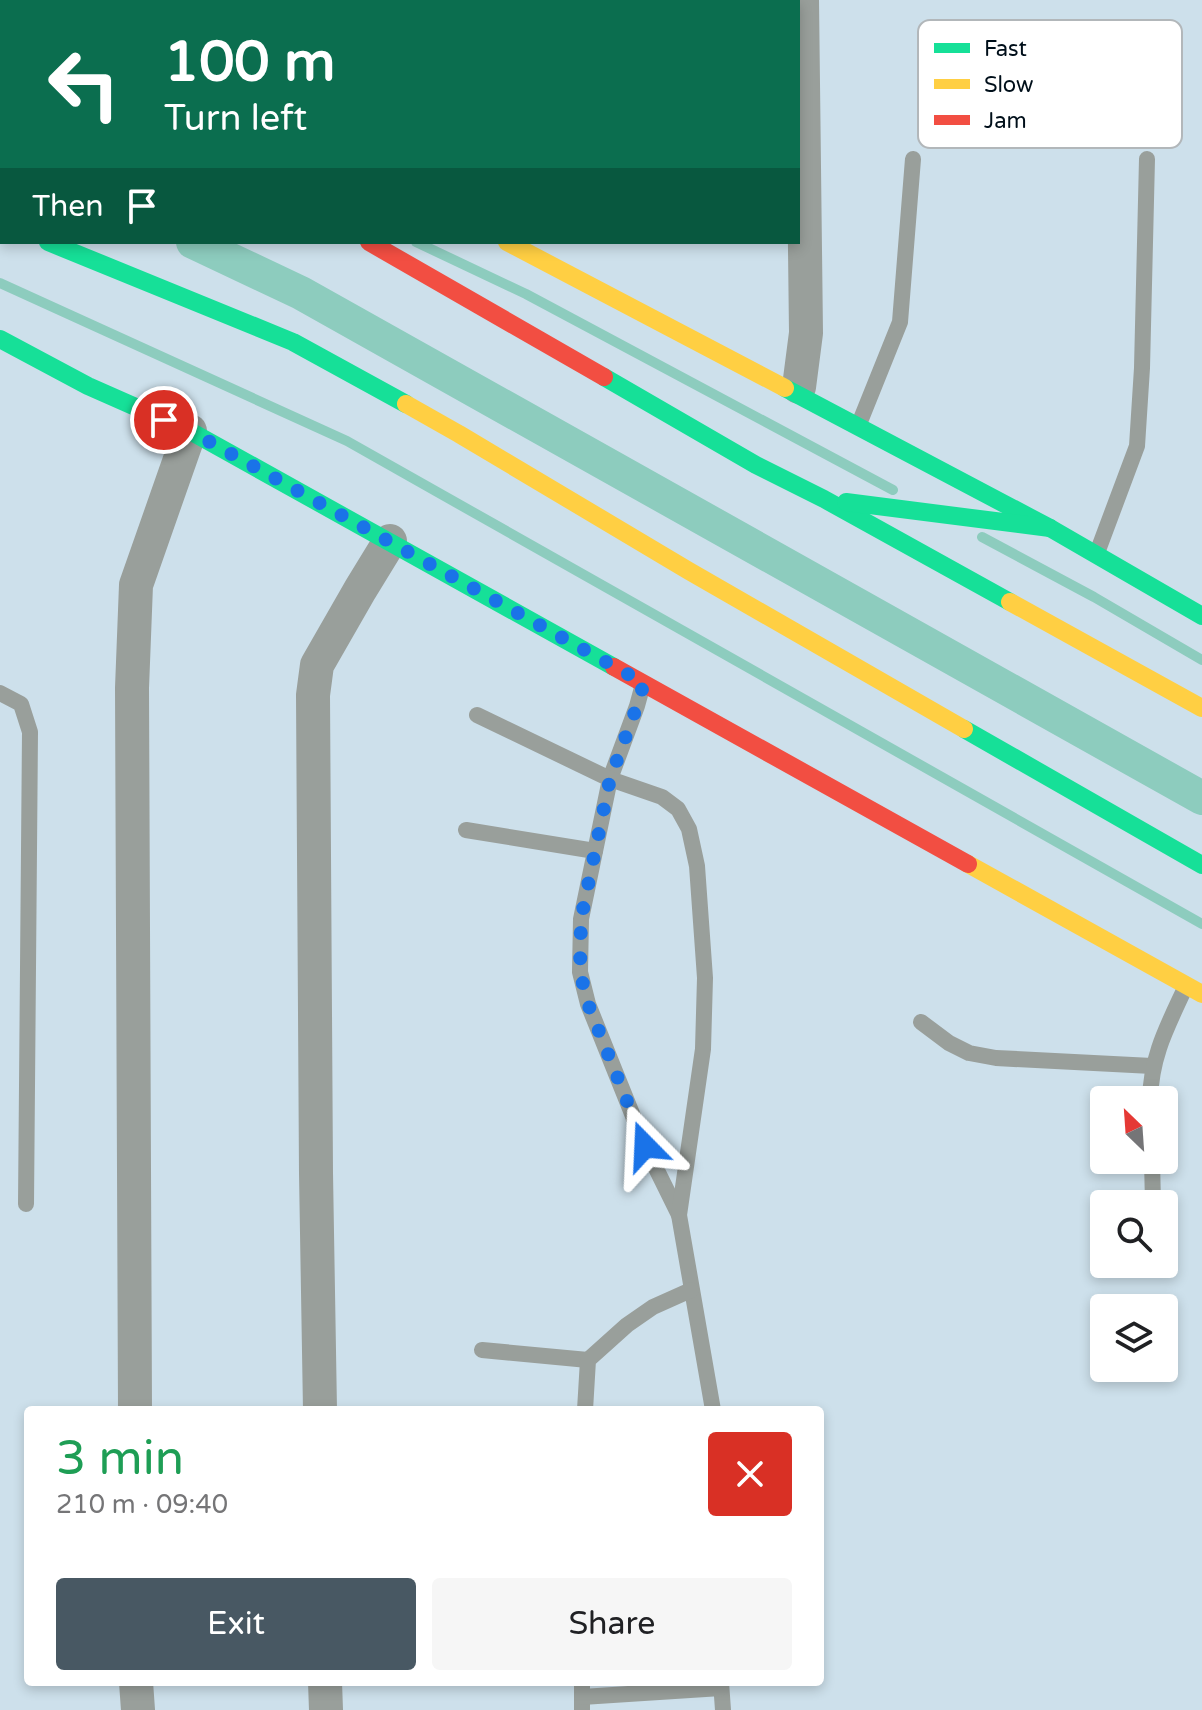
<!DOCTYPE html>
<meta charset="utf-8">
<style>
body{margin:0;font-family:"Varela Round",sans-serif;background:#f6f6f6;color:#202124;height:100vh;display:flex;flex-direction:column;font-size:30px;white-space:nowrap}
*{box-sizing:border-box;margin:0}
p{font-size:26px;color:#757577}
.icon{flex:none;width:44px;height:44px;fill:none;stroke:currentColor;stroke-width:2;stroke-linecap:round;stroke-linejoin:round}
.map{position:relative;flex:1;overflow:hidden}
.drawer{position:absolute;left:24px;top:1406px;width:800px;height:280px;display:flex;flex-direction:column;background:#fff;border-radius:8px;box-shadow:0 4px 12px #0003}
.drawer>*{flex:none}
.banner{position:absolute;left:0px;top:0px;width:800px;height:244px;box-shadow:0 4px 12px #0003;background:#0b6e4f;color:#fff;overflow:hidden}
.needle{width:52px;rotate:335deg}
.fabs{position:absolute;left:1090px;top:1086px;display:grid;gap:16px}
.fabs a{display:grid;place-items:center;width:88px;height:88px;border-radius:8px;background:#fff;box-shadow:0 4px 12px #0003;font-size:40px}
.pin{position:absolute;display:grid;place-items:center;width:68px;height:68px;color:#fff;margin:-34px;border:4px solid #fff;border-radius:50%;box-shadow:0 2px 8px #0007}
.me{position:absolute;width:88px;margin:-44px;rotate:339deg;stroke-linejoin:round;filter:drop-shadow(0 0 6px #0008)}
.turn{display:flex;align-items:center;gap:28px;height:168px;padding:0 32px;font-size:36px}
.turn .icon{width:104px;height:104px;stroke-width:2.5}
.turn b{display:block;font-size:56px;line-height:68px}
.then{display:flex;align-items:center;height:76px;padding:0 32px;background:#0003;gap:16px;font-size:30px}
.round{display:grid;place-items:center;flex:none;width:84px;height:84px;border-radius:8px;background:#f6f6f6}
.head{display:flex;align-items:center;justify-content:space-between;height:136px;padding:0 32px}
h1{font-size:48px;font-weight:600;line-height:60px;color:#1e9e55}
.cta{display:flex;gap:16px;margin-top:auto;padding:16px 32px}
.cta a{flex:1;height:92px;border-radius:8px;background:#485863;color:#fff;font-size:32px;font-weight:600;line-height:92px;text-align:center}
.cta a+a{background:#f6f6f6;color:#202124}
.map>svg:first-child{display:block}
</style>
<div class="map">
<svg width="1202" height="1710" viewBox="0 0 1202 1710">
<rect width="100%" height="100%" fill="#cde0eb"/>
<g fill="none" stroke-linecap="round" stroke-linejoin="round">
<g stroke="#8dccbe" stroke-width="10">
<path d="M0,56L2,57"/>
<path d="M416,242L526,294L893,490"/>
<path d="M0,283L347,441L1202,924"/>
<path d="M982,537L1094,597L1202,660"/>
</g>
<g stroke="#8dccbe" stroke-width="34">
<path d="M0,151L2,152"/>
<path d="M193,242L301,293L1202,798"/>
</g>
<g stroke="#999f9b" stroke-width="16">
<path d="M192,0L197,2"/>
<path d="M35,2L36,0"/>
<path d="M859,424L900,322L913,159"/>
<path d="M1097,553L1137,446L1142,368L1147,159"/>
<path d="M643,684L637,706L610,779L581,919L580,972L588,1004L645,1146L679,1215"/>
<path d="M0,693L21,704L30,732L26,1204"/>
<path d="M477,715L610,779L662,797L678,809L689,829L697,866L705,978L703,1049L679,1215L713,1410"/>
<path d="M466,830L595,851"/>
<path d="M921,1022L949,1043L969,1053L996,1058L1152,1066"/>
<path d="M1150,1100C1151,1056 1167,1027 1185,988"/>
<path d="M1152,1160L1153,1204"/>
<path d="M482,1350L588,1360"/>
<path d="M585,1410L588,1360L627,1325L653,1307L691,1290"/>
<path d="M582,1682V1710"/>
<path d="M721,1682L723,1710"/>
<path d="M582,1697L721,1688"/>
</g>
<g stroke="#999f9b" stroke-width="34">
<path d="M799,387L806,333L802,0"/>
<path d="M135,1410L132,688L136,585L190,431"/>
<path d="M320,1410L316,1173L313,695L317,665L360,590L390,541"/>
<path d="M136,1682L138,1710"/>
<path d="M325,1682L326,1710"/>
</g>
<g stroke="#16e098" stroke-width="18">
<path d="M0,90H2"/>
<path d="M48,242L293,342L406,404"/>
<path d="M0,339L88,386L190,431L614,667"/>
<path d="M604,377L756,465L824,499L1010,602"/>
<path d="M785,388L1050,528L1202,616"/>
<path d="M846,502L1050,528"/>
<path d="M964,729L1202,865"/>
</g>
<g stroke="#ffcf43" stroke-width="18">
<path d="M507,242L785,388"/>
<path d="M406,404L459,434L689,571L964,729"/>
<path d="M1010,602L1202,708"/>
<path d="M968,864L1202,994"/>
</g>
<g stroke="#f24e42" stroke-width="18">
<path d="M0,7L2,8"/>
<path d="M0,222L2,223"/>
<path d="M369,242L604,377"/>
<path d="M614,667L968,864"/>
</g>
</g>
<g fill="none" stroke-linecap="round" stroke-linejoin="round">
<path stroke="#1a73e8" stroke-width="14" stroke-dasharray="0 25.2" d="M164,420L190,431L644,683L637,706L610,779L581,919L580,972L588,1004L645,1146"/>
</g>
<rect x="918" y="20" width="264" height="128" rx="12" fill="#fff" stroke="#b2b7ba" stroke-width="2"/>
<rect x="934" y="43" width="36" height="10" fill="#16e098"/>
<rect x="934" y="79" width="36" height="10" fill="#ffcf43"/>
<rect x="934" y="115" width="36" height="10" fill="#f24e42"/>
<g font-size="22" fill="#000f1a">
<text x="984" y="56">Fast</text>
<text x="984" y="92">Slow</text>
<text x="984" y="128">Jam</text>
</g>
</svg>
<div class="fabs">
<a><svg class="needle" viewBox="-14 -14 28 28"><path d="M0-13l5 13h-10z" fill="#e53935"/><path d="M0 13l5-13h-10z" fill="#757577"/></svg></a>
<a><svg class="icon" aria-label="search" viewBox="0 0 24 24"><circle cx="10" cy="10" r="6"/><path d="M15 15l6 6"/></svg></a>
<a><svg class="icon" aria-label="layers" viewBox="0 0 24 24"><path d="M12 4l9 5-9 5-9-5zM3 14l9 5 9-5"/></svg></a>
</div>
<div class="pin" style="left:164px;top:420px;background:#d93025"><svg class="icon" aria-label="arrive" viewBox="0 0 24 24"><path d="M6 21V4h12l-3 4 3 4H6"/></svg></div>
<svg class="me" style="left:645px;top:1146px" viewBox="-20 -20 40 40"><path d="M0-17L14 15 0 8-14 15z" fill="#1a73e8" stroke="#fff" stroke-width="4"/></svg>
<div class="banner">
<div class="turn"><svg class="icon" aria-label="left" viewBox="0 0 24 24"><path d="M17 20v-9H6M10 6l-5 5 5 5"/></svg><div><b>100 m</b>Turn left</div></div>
<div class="then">Then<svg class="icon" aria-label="arrive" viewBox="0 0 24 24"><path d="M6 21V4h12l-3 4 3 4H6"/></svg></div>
</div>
<section class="drawer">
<div class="head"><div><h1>3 min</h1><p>210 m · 09:40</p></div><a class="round" style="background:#d93025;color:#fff"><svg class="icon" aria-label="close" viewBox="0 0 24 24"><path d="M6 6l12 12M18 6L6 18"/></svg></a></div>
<div class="cta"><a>Exit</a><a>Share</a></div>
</section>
</div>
